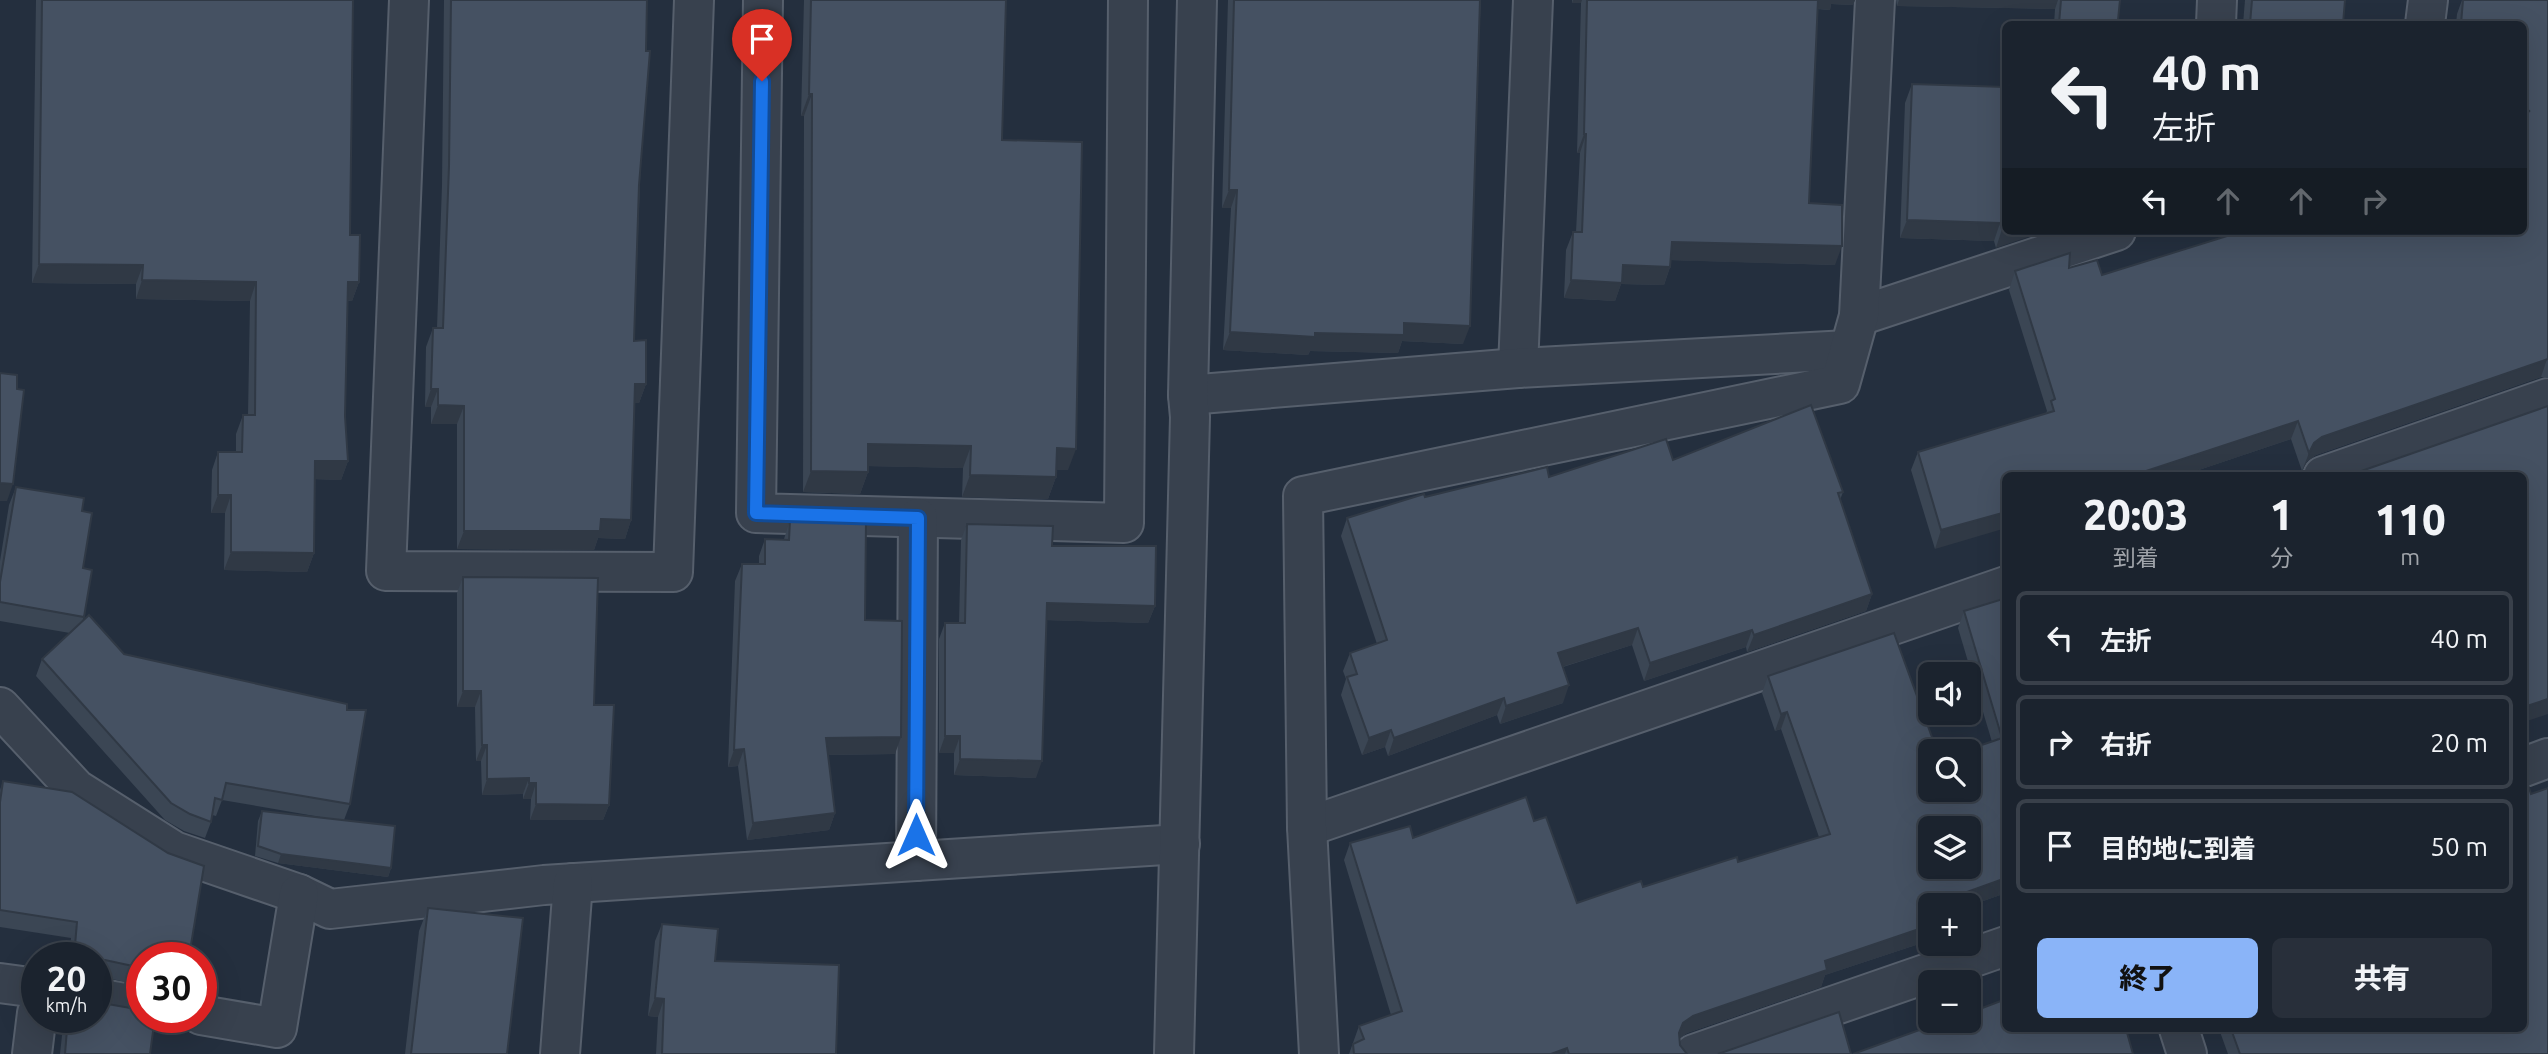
<!DOCTYPE html>
<html lang="ja">
<meta charset="utf-8">
<style>
body{margin:0;font-family:Ubuntu,"Noto Sans JP",sans-serif;background:#282f3a;color:#f1f3f6;height:100vh;display:flex;flex-direction:column;font-size:26px;white-space:nowrap}
*{box-sizing:border-box;margin:0}
p{font-size:23px;color:#a0a4aa}
.icon{flex:none;width:38px;height:38px;fill:none;stroke:currentColor;stroke-width:2;stroke-linecap:round;stroke-linejoin:round}
.map{position:relative;flex:1;overflow:hidden}
.panel{position:absolute;left:2002px;top:472px;width:525px;height:560px;display:flex;flex-direction:column;background:#1b232e;border-radius:10px;box-shadow:0 7px 28px #0002,0 0 0 2px #39404a}
.panel>*{flex:none}
.hud{position:absolute;left:2002px;top:21px;width:525px;height:214px;border-radius:10px;box-shadow:0 7px 28px #0002,0 0 0 2px #39404a;background:#1b232e;color:#f1f3f6;overflow:hidden}
.fabs{position:absolute;left:1918px;top:662px;display:grid;gap:14px}
.fabs a{display:grid;place-items:center;width:63px;height:63px;border-radius:10px;background:#1b232e;box-shadow:0 7px 28px #0002,0 0 0 2px #39404a;font-size:35px}
.speed{position:absolute;left:21px;top:942px;display:flex;gap:14px;font-size:35px;font-weight:700;text-align:center}
.speed>*{display:grid;place-content:center;width:91px;height:91px;border-radius:50%;background:#1b232e;box-shadow:0 7px 28px #0002,0 0 0 2px #39404a;line-height:1}
.speed small{font-size:18px;font-weight:400}
.speed .limit{border:10px solid #d22;background:#fff;color:#111}
.pin{position:absolute;display:grid;place-items:center;width:60px;height:60px;color:#fff;margin:-72px -30px;border-radius:50% 50% 50% 0;rotate:-45deg;box-shadow:0 0 7px #0007}
.pin .icon{rotate:45deg}
.me{position:absolute;width:77px;margin:-38px;rotate:0deg;stroke-linejoin:round;filter:drop-shadow(0 0 5px #0008)}
.turn{display:flex;align-items:center;gap:24px;height:147px;padding:0 35px;font-size:32px}
.turn .icon{width:91px;height:91px;stroke-width:2.5}
.turn b{display:block;font-size:49px;line-height:60px}
.lanes{display:flex;align-items:center;height:66px;padding:0 35px;background:#0003;justify-content:center;gap:35px;direction:ltr}
.lanes .off{opacity:.35}
.eta{display:flex;justify-content:space-evenly;align-items:center;height:119px;text-align:center}
.eta b{font-size:42px;font-weight:800;line-height:49px}
.primary-button{display:flex;gap:14px;margin-top:auto;padding:14px 35px}
.primary-button a{flex:1;height:80px;border-radius:10px;background:#8ab4f8;color:#111;font-size:28px;font-weight:800;line-height:80px;text-align:center}
.primary-button a+a{background:#282f3a;color:#f1f3f6}
ul{padding:0;list-style:none}
li{display:flex;align-items:center;gap:21px;height:94px;margin:0 14px 10px;padding:0 21px;border:4px solid #39404a;border-radius:10px}
li div{flex:1}
li b{display:block;font-size:26px}
li em{font-style:normal}
.map>svg:first-child{display:block}
</style>
<div class="map">
<svg width="2548" height="1054" viewBox="0 0 2548 1054">
<rect width="100%" height="100%" fill="#242f3e"/>
<g fill="none" stroke-linecap="round" stroke-linejoin="round">
<defs>
<g id="minor">
<path d="M409,0L386,571L673,572L694,0"/>
<path d="M763,0L756,513L1124,523L1128,0"/>
<path d="M2216,24L2217,0"/>
<path d="M2425,24L2428,0"/>
<path d="M1859,316L2116,231"/>
<path d="M1518,368L1533,0"/>
<path d="M1188,395L1518,368L1848,350"/>
<path d="M2323,476L2548,398"/>
<path d="M0,707L76,789L174,851L299,894L330,909L544,885L1180,844"/>
<path d="M2524,767L2548,758"/>
<path d="M1307,827L2006,586"/>
<path d="M916,861L918,518"/>
<path d="M0,983L37,988"/>
<path d="M96,998L142,1006"/>
<path d="M201,1015L277,1028L299,894"/>
<path d="M2179,1029L2187,1054"/>
<path d="M32,1054L37,1013"/>
<path d="M560,1054L573,883"/>
<path d="M1174,1054L1190,417L1188,395L1197,0"/>
<path d="M1319,1054L1307,827L1303,496L1840,384L1859,316L1875,0"/>
<path d="M1694,1054L2006,946"/>
</g>
</defs>
<use href="#minor" stroke="#565f6c" stroke-width="42"/>
<use href="#minor" stroke="#38414e" stroke-width="38"/>
</g>
<g fill="#3b4654">
<path d="M36,0H353L350,235L359,282L352,301H348L345,416L348,461L341,480L314,479V553L307,572L224,570L225,513H211L212,470L218,452H236V434L243,415H248L250,301L136,299V284L32,283Z"/>
<path d="M444,0H647L634,341L646,384L639,403H635L631,520L625,539L598,538L594,550L457,549V424H431V407H425L426,347L433,328H437L442,185Z"/>
<path d="M804,0H1006L1002,140L1068,470H1057L1056,477L1048,499L962,497L963,468L868,466V472L860,494L803,492L804,116H801Z"/>
<path d="M1228,0H1481L1463,344L1402,341L1398,353L1310,351L1308,355L1223,350L1231,208H1222Z"/>
<path d="M1572,0H1855L1853,5L1831,4L1830,10L1817,9L1809,203L1835,265L1671,260L1670,267L1664,285L1621,284L1615,301L1564,298L1566,250L1573,232H1576L1580,153H1577L1581,3H1572Z"/>
<path d="M1896,0H2120L2118,20L2154,24H2054L2055,9L1897,6Z"/>
<path d="M2245,0H2345L2343,24H2243Z"/>
<path d="M2462,0H2548V378L2541,377L2316,455L2307,461L2302,471L2291,439L2181,476H2006L1935,549L1911,470L1918,452L2046,413L2047,411L2009,290L2015,271L2069,268L2102,275L2524,231V24H2456L2457,14Z"/>
<path d="M1912,84L2006,231L1996,248L1994,241L1900,238L1905,103Z"/>
<path d="M1673,460L1843,492L1840,500L1872,594L1866,611L1747,652L1746,647L1644,681L1632,645L1563,667V703L1500,724L1497,715L1388,756L1385,747L1362,755L1341,695L1346,679L1343,671L1350,653L1377,644L1341,536L1347,518L1425,497L1549,477Z"/>
<path d="M16,487L82,511L84,617L82,622L124,654L350,804L344,820L391,868L388,877L278,863L255,856L258,821L262,811L332,819L222,800L216,816L212,815L211,822L205,838L184,831L165,820L36,676L42,659L70,633L0,621V561L9,505Z"/>
<path d="M790,520L865,620L895,754L828,755L835,813L829,830L747,840L738,766L728,767L735,581L742,564H759V556L765,539H784Z"/>
<path d="M967,524L1052,546L1155,606L1148,623L1046,620L1036,778L954,775V753H939V639L945,623H959L961,540Z"/>
<path d="M463,577L594,705L609,805L603,820H530L531,799H523V794L482,795L481,761H476L475,707H457V593Z"/>
<path d="M2006,598V893L1969,906V905H1930V920L1927,921L1922,943L1825,975L1821,987L1687,1033L1679,1039L1680,1045L1687,1054H1349L1359,1026L1391,1015L1344,860L1350,843L1413,838L1534,821L1577,903L1738,862L1819,837L1781,729L1775,731L1762,693L1768,676L1930,789L1992,742L1958,628L1964,611Z"/>
<path d="M3,781L142,957V986L99,976L96,957H69L71,938L0,927V790Z"/>
<path d="M428,908L507,1054H405L419,931Z"/>
<path d="M662,924L715,961L836,1054H656L658,1017L648,1016L655,941Z"/>
<path d="M64,1017H96L150,1054H60Z"/>
<path d="M2219,1029H2524L2548,1054H2228Z"/>
</g>
<g fill="#303945">
<path d="M1573,0H1582L1581,3H1572Z"/>
<path d="M1814,0H1855L1853,5L1831,4L1830,10L1811,8Z"/>
<path d="M1899,0H2058L2055,9L1897,6Z"/>
<path d="M809,94H812L804,116H801Z"/>
<path d="M1584,134H1586L1580,153H1577Z"/>
<path d="M1229,190H1237L1231,208H1222Z"/>
<path d="M1907,220L2000,223L1994,241L1900,238Z"/>
<path d="M2006,228V231H2046L1996,248L2002,229Z"/>
<path d="M1672,242L1842,246L1835,265L1665,260Z"/>
<path d="M39,264L143,265L136,284L32,283Z"/>
<path d="M1623,265L1670,267L1664,285L1621,284L1615,301L1564,298L1571,280Z"/>
<path d="M142,280L256,282L250,301L136,299Z"/>
<path d="M348,282H359L352,301L342,300Z"/>
<path d="M1404,323L1470,326L1463,344L1402,341L1398,353L1310,351L1308,355L1223,350L1230,332L1315,333Z"/>
<path d="M2547,359L2541,377L2316,455L2307,461L2302,471L2309,453L2314,443L2322,437Z"/>
<path d="M635,384H646L639,403H628Z"/>
<path d="M431,389H438L431,407H425Z"/>
<path d="M438,405L464,406L457,424H431Z"/>
<path d="M2298,421L2291,439L2181,476H2131Z"/>
<path d="M868,444L971,446L963,468L860,466Z"/>
<path d="M1057,448L1076,449L1068,470H1049Z"/>
<path d="M315,461H348L341,480L308,479Z"/>
<path d="M811,471L868,472L860,494L803,492Z"/>
<path d="M970,475L1056,477L1048,499L962,497Z"/>
<path d="M0,483L13,484L7,501H0Z"/>
<path d="M218,495H231L225,513H211Z"/>
<path d="M2006,512V528L1935,549L1941,530Z"/>
<path d="M601,519L631,520L625,539L598,538L594,550L457,549L464,531Z"/>
<path d="M231,552L314,553L307,572L224,570Z"/>
<path d="M1872,594L1866,611L1747,652L1754,635Z"/>
<path d="M1047,603L1155,606L1148,623L1041,620Z"/>
<path d="M1638,628L1632,645L1552,670L1558,653Z"/>
<path d="M1752,630L1746,647L1644,681L1650,663Z"/>
<path d="M1569,685L1563,703L1500,724L1506,706Z"/>
<path d="M463,691H481L475,707H457Z"/>
<path d="M1504,698L1497,715L1388,756L1394,738Z"/>
<path d="M2548,699V714L2524,722V707Z"/>
<path d="M1787,712L1781,729L1775,731L1781,714Z"/>
<path d="M1391,730L1385,747L1362,755L1369,738Z"/>
<path d="M945,736H960L954,753H939Z"/>
<path d="M901,737L895,754L820,755L826,738Z"/>
<path d="M482,745H487L481,761H476Z"/>
<path d="M744,749L738,766L728,767L734,750Z"/>
<path d="M960,759L1042,761L1036,778L954,775Z"/>
<path d="M529,778L523,794L482,795L487,779Z"/>
<path d="M529,783H536L531,799H523Z"/>
<path d="M536,804L609,805L603,820H530Z"/>
<path d="M835,813L829,830L747,840L753,823Z"/>
<path d="M281,854L391,868L388,877L278,863Z"/>
<path d="M2006,878V893L1969,906V905H1931Z"/>
<path d="M1930,905V920L1916,925L1922,908Z"/>
<path d="M1928,926L1922,943L1825,975L1821,987L1687,1033L1677,1040L1672,1051L1683,1023L1693,1016L1825,961Z"/>
<path d="M105,960L99,976L96,977V961Z"/>
<path d="M655,998L664,999L658,1017L648,1016Z"/>
<path d="M1567,1048L1565,1054H1551Z"/>
</g>
<g fill="#455162" stroke="#303945" stroke-width="2" fill-rule="evenodd">
<path d="M42,0H353L350,235H360L359,282H348L345,416L348,461H315L314,553L231,552V495H218V452H242L243,415H255L256,282L142,280L143,265L39,264Z"/>
<path d="M451,0H647L646,51H650L639,185L634,341L646,340V384H635L631,520L601,519L600,531H464V406L438,405V389H431L433,328H443L449,166Z"/>
<path d="M811,0H1006L1002,140L1082,142L1076,449L1057,448L1056,477L970,475L971,446L868,444V472L811,471L812,94H809Z"/>
<path d="M1234,0H1480L1470,326L1404,323V335L1315,333V337L1230,332L1237,190H1229Z"/>
<path d="M1587,0H1818L1809,203L1842,205V246L1672,242L1670,267L1623,265L1622,283L1571,280L1573,232H1582L1586,134H1584Z"/>
<path d="M2061,0H2120L2118,20L2154,23V24H2059Z"/>
<path d="M2252,0H2345L2343,24H2250Z"/>
<path d="M2463,0H2548V359L2322,437L2314,443L2309,453L2298,421L2131,476H2006V512L1941,530L1918,452L2054,411L2051,401L2055,399L2015,271L2070,253L2069,268L2097,260L2102,275L2243,231H2524V113L2530,111L2524,110V24H2461Z"/>
<path d="M1912,84L2006,87V228L2002,229L2000,223L1907,220Z"/>
<path d="M0,373L17,375V389L24,390L13,484L0,483Z"/>
<path d="M1811,405L1843,492L1838,493L1872,594L1754,635L1752,630L1650,663L1638,628L1558,653L1569,685L1506,706L1504,698L1394,738L1391,730L1369,738L1347,677L1357,674L1350,653L1387,640L1347,518L1424,494L1425,497L1547,467L1549,477L1666,439L1673,460Z"/>
<path d="M2548,406V699L2524,707V476H2347Z"/>
<path d="M16,487L84,498L82,511L92,513L83,568L92,570L84,617L0,602V582Z"/>
<path d="M790,520L866,521L865,620L902,621L901,737L826,738L835,813L753,823L744,749L734,750L742,564H765V539L789,540Z"/>
<path d="M967,524L1053,526L1052,546H1156L1155,606L1047,603L1042,761L960,759V736H945V623H965Z"/>
<path d="M463,577L598,578L594,705H614L609,805L536,804V783H529V778L487,779V745H482L481,691H463Z"/>
<path d="M2006,598V878L1922,908L1928,926L1825,961L1827,970L1693,1016L1683,1023L1679,1033L1680,1045L1687,1054H1569L1567,1048L1551,1054H1354L1353,1044L1364,1039L1359,1026L1402,1011L1350,843L1410,826L1413,838L1526,797L1534,821L1546,817L1577,903L1641,881L1643,887L1737,857L1738,862L1830,834L1787,712L1781,714L1768,676L1894,633L1937,751H1930V789H1969V751H1964L2002,738L1964,611ZM1930,828H1969V866H1930Z"/>
<path d="M89,615L124,654L347,704V710H366L350,804L226,783L222,800L215,798L211,822L190,814L171,803L42,659Z"/>
<path d="M2524,773L2531,794L2548,788V1054H2240L2231,1029H2524Z"/>
<path d="M3,781L72,792L168,853L204,866L189,957H142V968L105,960L96,961V957H74L77,922L0,910V802Z"/>
<path d="M262,811L395,826L391,868L281,854L258,846Z"/>
<path d="M428,908L523,918L507,1054H411Z"/>
<path d="M662,924L718,929L715,961L839,965L836,1054H662L664,999L655,998Z"/>
<path d="M2006,999V1029H2126L2133,1054H1853L1947,1020H1969V1013Z"/>
<path d="M96,1002L142,1010V1017H155L150,1054H65L68,1017H96Z"/>
<path d="M1839,1012L1851,1054H1718Z"/>
</g>
<g fill="none" stroke-linecap="round" stroke-linejoin="round">
<defs>
<path id="route" d="M762,81L756,513L918,518L916,835"/>
</defs>
<use href="#route" stroke="#114b97" stroke-width="18"/>
<use href="#route" stroke="#1a73e8" stroke-width="12"/>
</g>
</svg>
<div class="fabs">
<a><svg class="icon" aria-label="sound" viewBox="0 0 24 24"><path d="M4 9h4l5-4v14l-5-4H4zM17 9q2 3 0 6"/></svg></a>
<a><svg class="icon" aria-label="search" viewBox="0 0 24 24"><circle cx="10" cy="10" r="6"/><path d="M15 15l6 6"/></svg></a>
<a><svg class="icon" aria-label="layers" viewBox="0 0 24 24"><path d="M12 4l9 5-9 5-9-5zM3 14l9 5 9-5"/></svg></a>
<a>+</a>
<a>−</a>
</div>
<div class="speed"><div>20<small>km/h</small></div><div class="limit">30</div></div>
<div class="pin" style="left:762px;top:81px;background:#d93025"><svg class="icon" aria-label="arrive" viewBox="0 0 24 24"><path d="M6 21V4h12l-3 4 3 4H6"/></svg></div>
<svg class="me" style="left:916px;top:835px" viewBox="-20 -20 40 40"><path d="M0-17L14 15 0 8-14 15z" fill="#1a73e8" stroke="#fff" stroke-width="4"/></svg>
<div class="hud">
<div class="turn"><svg class="icon" aria-label="left" viewBox="0 0 24 24"><path d="M17 20v-9H6M10 6l-5 5 5 5"/></svg><div><b>40 m</b>左折</div></div>
<div class="lanes"><svg class="icon" aria-label="left" viewBox="0 0 24 24"><path d="M17 20v-9H6M10 6l-5 5 5 5"/></svg><svg class="icon off" aria-label="ahead" viewBox="0 0 24 24"><path d="M12 20V5M6 11l6-6 6 6"/></svg><svg class="icon off" aria-label="ahead" viewBox="0 0 24 24"><path d="M12 20V5M6 11l6-6 6 6"/></svg><svg class="icon off" aria-label="right" viewBox="0 0 24 24"><path d="M7 20v-9h11M14 6l5 5-5 5"/></svg></div>
</div>
<section class="panel">
<div class="eta">
<div><b>20:03</b><p>到着</p></div>
<div><b>1</b><p>分</p></div>
<div><b>110</b><p>m</p></div>
</div>
<ul>
<li><svg class="icon" aria-label="left" viewBox="0 0 24 24"><path d="M17 20v-9H6M10 6l-5 5 5 5"/></svg><div><b>左折</b></div><em>40 m</em></li>
<li><svg class="icon" aria-label="right" viewBox="0 0 24 24"><path d="M7 20v-9h11M14 6l5 5-5 5"/></svg><div><b>右折</b></div><em>20 m</em></li>
<li><svg class="icon" aria-label="arrive" viewBox="0 0 24 24"><path d="M6 21V4h12l-3 4 3 4H6"/></svg><div><b>目的地に到着</b></div><em>50 m</em></li>
</ul>
<div class="primary-button"><a>終了</a><a>共有</a></div>
</section>
</div>
